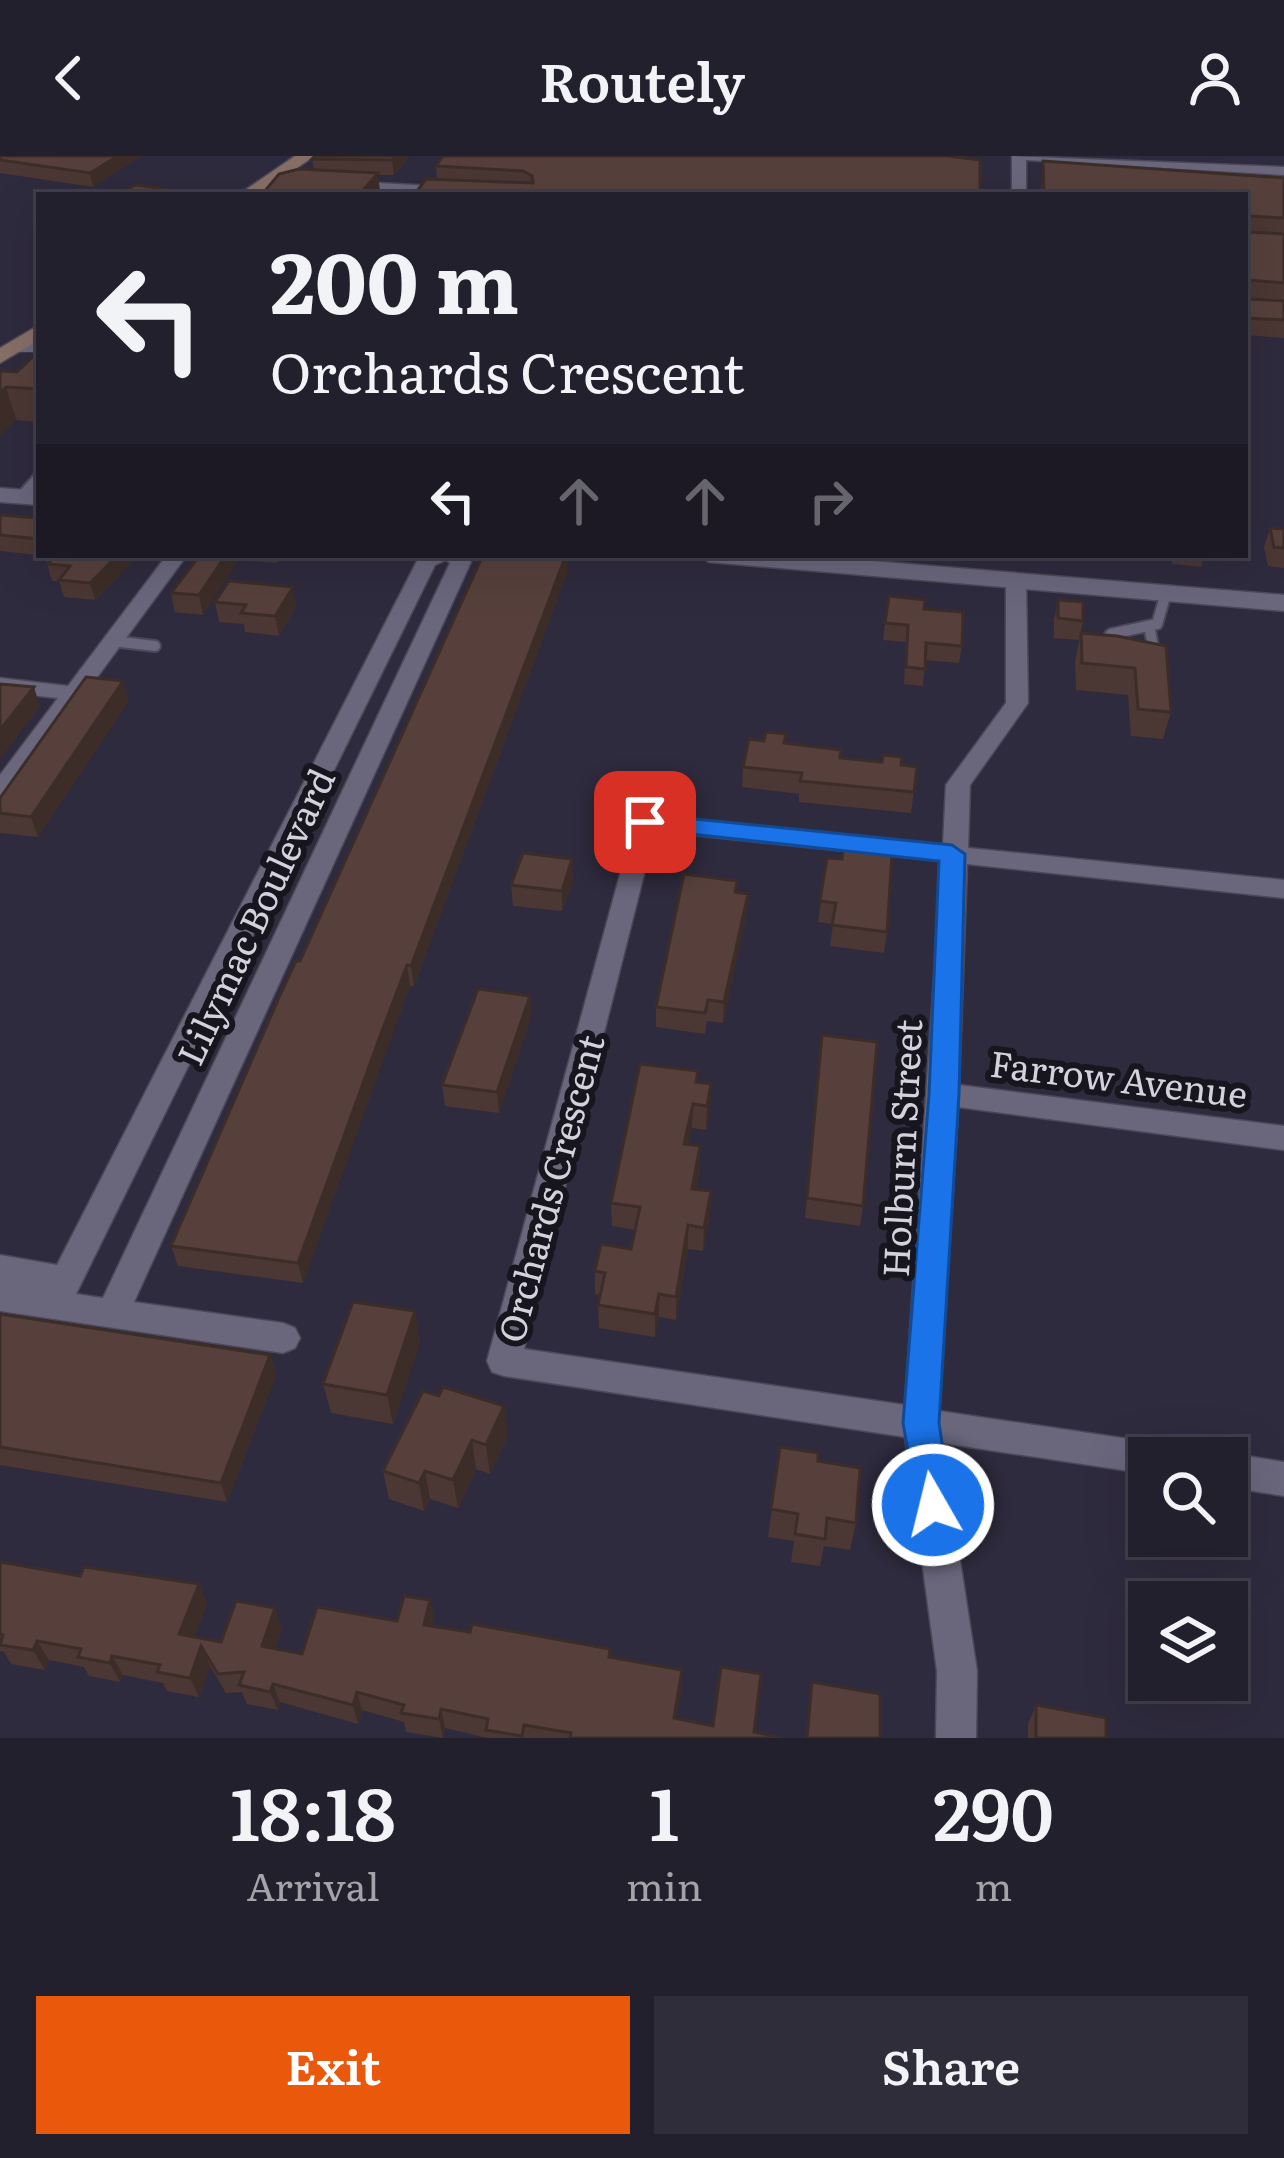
<!DOCTYPE html>
<style>
body{margin:0;font-family:Literata,serif;background:#2f2d3a;color:#f1f3f6;height:100vh;display:flex;flex-direction:column;font-size:45px;white-space:nowrap}
*{box-sizing:border-box;margin:0}
p{font-size:39px;color:#a3a3aa}
.icon{flex:none;width:66px;height:66px;fill:none;stroke:currentColor;stroke-width:2;stroke-linecap:round;stroke-linejoin:round}
.map{position:relative;height:1582px;overflow:hidden}
.sheet{display:flex;flex-direction:column;background:#23202e;flex:1}
.sheet>*{flex:none}
.banner{position:absolute;left:36px;top:36px;width:1212px;height:366px;border-radius:0px;box-shadow:0 12px 48px #0002,0 0 0 3px #403e4a;background:#23202e;color:#f1f3f6;overflow:hidden}
.tools{position:absolute;left:1128px;top:1281px;display:grid;gap:24px}
.tools a{display:grid;place-items:center;width:120px;height:120px;border-radius:0px;background:#23202e;box-shadow:0 12px 48px #0002,0 0 0 3px #403e4a;font-size:60px}
.pin{position:absolute;display:grid;place-items:center;width:102px;height:102px;color:#fff;margin:-51px;border-radius:24px;box-shadow:0 6px 18px #0006}
.me{position:absolute;width:132px;margin:-66px;rotate:352deg;stroke-linejoin:round;filter:drop-shadow(0 0 9px #0008)}
.turn{display:flex;align-items:center;gap:42px;height:252px;padding:0 36px;font-size:54px}
.turn .icon{width:156px;height:156px;stroke-width:2.5}
.turn b{display:block;font-size:84px;line-height:102px}
.lanes{display:flex;align-items:center;height:114px;padding:0 36px;background:#0003;justify-content:center;gap:60px;direction:ltr}
.lanes .off{opacity:.35}
.eta{display:flex;justify-content:space-evenly;align-items:center;height:204px;text-align:center}
.eta b{font-size:72px;font-weight:600;line-height:84px}
.primary-button{display:flex;gap:24px;margin-top:auto;padding:24px 36px}
.primary-button a{flex:1;height:138px;border-radius:0px;background:#ea580c;color:#fff;font-size:48px;font-weight:600;line-height:138px;text-align:center}
.primary-button a+a{background:#2f2d3a;color:#f1f3f6}
header{display:flex;justify-content:space-between;align-items:center;height:156px;padding:0 36px;background:#23202e;font-size:54px;font-weight:600}
.map>svg:first-child{display:block}
</style>
<header><svg class="icon" aria-label="back" viewBox="0 0 24 24"><path d="M15 5l-7 7 7 7"/></svg>Routely<svg class="icon" aria-label="person" viewBox="0 0 24 24"><circle cx="12" cy="8" r="4"/><path d="M4 21q1-7 8-7t8 7"/></svg></header>
<div class="map">
<svg width="1284" height="1582" viewBox="0 0 1284 1582">
<rect width="100%" height="100%" fill="#2f2b3e"/>
<g fill="none" stroke-linecap="round" stroke-linejoin="round">
<defs>
<path id="service-far1" d="M14,192H39"/>
<g id="service">
<path d="M21,341L39,321"/>
<path d="M112,485L155,490"/>
<path d="M1108,495L1105,486L1111,478L1157,468L1166,437"/>
<path d="M1145,502L1153,491L1150,474"/>
</g>
<g id="minor">
<path d="M1012,0L1284,11V19L1026,4V39H1012Z"/>
<path d="M342,25L523,35L530,39L347,32Z"/>
<path d="M167,399H187L9,641L0,644V619L58,542L0,536V522L68,530Z"/>
<path d="M424,399H465L471,406L134,1146L283,1167L295,1172L300,1182L295,1192L283,1197L0,1155V1127L14,1129L0,1127V1099L57,1109L417,405ZM446,404L450,407L103,1142L76,1138L435,409Z"/>
<path d="M1016,418L1026,424L1028,547L970,629L968,692L1284,724V742L967,708L959,929L1284,970V994L958,951L939,1255L1149,1286L1162,1290L1167,1302H1149V1318L942,1287L977,1515L976,1582H936L937,1515L905,1281L504,1220L492,1216L487,1205L636,660L943,689L946,629L1006,547V424ZM655,675L942,705L905,1249L524,1193Z"/>
<path d="M1227,1297L1284,1306V1340L1227,1331V1302H1215Z"/>
</g>
<g id="tertiary">
<path d="M0,332L39,335V349L0,346Z"/>
<path d="M697,399H799L1284,439V455L709,406Z"/>
</g>
<g id="secondary">
<path d="M295,0H314L259,39H238Z"/>
<path d="M39,169V184L0,207V192Z"/>
</g>
</defs>
<use href="#service-far1" stroke="#4c4858" stroke-width="9"/>
<use href="#service" stroke="#4c4858" stroke-width="14"/>
<use href="#minor" stroke="#4c4858" stroke-width="3"/>
<use href="#tertiary" stroke="#4c4858" stroke-width="3"/>
<use href="#secondary" stroke="#4c4858" stroke-width="3"/>
<use href="#service-far1" stroke="#6a667c" stroke-width="8"/>
<use href="#service" stroke="#6a667c" stroke-width="10"/>
<use href="#minor" fill="#6a667c" fill-rule="evenodd"/>
<use href="#tertiary" fill="#6a667c" fill-rule="evenodd"/>
<use href="#secondary" fill="#876f67" fill-rule="evenodd"/>
</g>
<g fill="#4b3733">
<path d="M0,0H141L93,31L0,17Z"/>
<path d="M409,0L394,19H378L380,37L264,36L314,14L312,3Z"/>
<path d="M1043,5L1284,22V145L1247,141L1249,143L1284,145V182L1245,179V39H1041Z"/>
<path d="M436,10L980,39L437,24Z"/>
<path d="M39,195V266L16,264L0,215L17,216Z"/>
<path d="M0,359L39,362V399H139L95,444L64,441L59,425H53L50,419L46,402L47,400L0,395Z"/>
<path d="M1270,372L1284,373V412L1268,410L1264,391Z"/>
<path d="M200,399L203,459L175,456L171,437Z"/>
<path d="M250,399H282L276,407L251,405Z"/>
<path d="M1171,399H1204L1201,411L1172,408Z"/>
<path d="M568,414L414,830H410L382,904L303,1127L178,1110L171,1090L300,805Z"/>
<path d="M1058,444L1083,465L1079,484L1054,482V463Z"/>
<path d="M215,446L296,451L279,480L245,476L244,468L219,466Z"/>
<path d="M924,453L962,490L959,507L925,504L923,530L904,528L906,486L883,484L885,467Z"/>
<path d="M1081,477L1166,490L1171,556L1163,583L1131,580L1128,539L1076,534L1075,504Z"/>
<path d="M129,545L38,681L0,677V642Z"/>
<path d="M785,587L840,602L917,611L911,657L799,646V638L742,631L743,611Z"/>
<path d="M827,702L887,776L884,797L830,790L833,768L818,766Z"/>
<path d="M573,724L562,755L513,750L511,729Z"/>
<path d="M736,737L748,738L746,759L723,867L707,865L705,878L656,871V851Z"/>
<path d="M530,840L531,861L499,957L445,950L442,929Z"/>
<path d="M822,879L863,1050L860,1070L805,1062Z"/>
<path d="M698,915V927L711,928L710,952L706,974L692,972L688,989L700,990V1014L696,1033L711,1035L710,1059L703,1095L688,1093L676,1164L659,1161L655,1181L599,1172L598,1149L600,1139L595,1138V1115L631,1093L635,1074L612,1070L611,1047Z"/>
<path d="M415,1155L420,1185L393,1268L331,1257L323,1228Z"/>
<path d="M0,1158L270,1199L276,1219L227,1346L0,1309Z"/>
<path d="M423,1235L508,1279L490,1318L476,1313L458,1352L430,1343L424,1355L389,1343L383,1315Z"/>
<path d="M780,1291L818,1305L856,1367L850,1394L824,1390L820,1410L791,1406L794,1385L768,1381Z"/>
<path d="M0,1406L80,1420L199,1428L207,1448L194,1481L221,1486L282,1472L275,1492L302,1498L397,1465L430,1444L434,1463L432,1470L611,1501L681,1533L676,1563L782,1582H488L445,1572L443,1582L406,1576L404,1566L362,1554L358,1568L280,1546L278,1554L247,1548L242,1536L226,1537L210,1510L199,1541L167,1535L163,1527L123,1519L120,1526L89,1520L84,1511L49,1504L45,1514L11,1508L4,1496L0,1495Z"/>
<path d="M1036,1549L1106,1582H1028V1568Z"/>
</g>
<g fill="#3d2d29">
<path d="M118,0H141L93,31L90,17Z"/>
<path d="M396,0H409L394,19L392,4Z"/>
<path d="M378,17L380,37L378,39H359Z"/>
<path d="M6,231L16,264L0,280V237Z"/>
<path d="M118,399H139L95,444L90,427Z"/>
<path d="M226,399H242L203,459L199,439Z"/>
<path d="M566,399H568V414L414,830L411,810Z"/>
<path d="M293,431L296,451L279,480L275,460Z"/>
<path d="M123,525L129,545L38,681L31,661Z"/>
<path d="M34,531L40,551L0,603V574Z"/>
<path d="M572,703L573,724L562,755V735Z"/>
<path d="M748,738L746,759L723,867L724,846Z"/>
<path d="M407,809L410,830L303,1127L298,1107Z"/>
<path d="M530,840L531,861L499,957L497,936Z"/>
<path d="M711,928L710,952L706,974L707,950Z"/>
<path d="M693,948L692,972L683,1012L684,988Z"/>
<path d="M700,990V1014L691,1056L692,1033Z"/>
<path d="M711,1035L710,1059L703,1095L704,1072Z"/>
<path d="M688,1069V1093L676,1164V1141Z"/>
<path d="M659,1138V1161L655,1181V1158Z"/>
<path d="M415,1155L420,1185L393,1268L387,1239Z"/>
<path d="M270,1199L276,1219L227,1346L221,1327Z"/>
<path d="M504,1250L508,1279L490,1318L486,1289Z"/>
<path d="M472,1284L476,1313L458,1352L453,1324Z"/>
<path d="M425,1315L430,1343L424,1355L419,1327Z"/>
<path d="M199,1428L207,1448L188,1497L179,1478Z"/>
<path d="M430,1444L434,1463L428,1489L424,1469Z"/>
<path d="M275,1452L282,1472L269,1509L262,1490Z"/>
<path d="M37,1485L49,1504L45,1514L33,1494Z"/>
<path d="M201,1490L210,1510L199,1541L190,1522Z"/>
<path d="M112,1500L123,1519L120,1526L110,1507Z"/>
<path d="M682,1514L681,1533L674,1581V1562Z"/>
<path d="M273,1528L280,1546L278,1554L270,1536Z"/>
<path d="M357,1536L362,1554L358,1568L353,1549Z"/>
<path d="M441,1553L445,1572L443,1582L439,1563Z"/>
</g>
<g fill="#57403b" stroke="#3d2d29" stroke-width="3">
<path d="M0,0H118L90,17L0,4Z"/>
<path d="M315,0H396L392,4L312,3Z"/>
<path d="M443,0H948L980,4V39H414L426,23L533,27L532,20L523,15L436,10Z"/>
<path d="M1043,5L1284,22V62L1249,60L1245,64V39H1044Z"/>
<path d="M299,13L378,17L359,39H240L242,37L264,36L279,18Z"/>
<path d="M136,29L165,33L155,39H115Z"/>
<path d="M1245,66L1249,76L1284,78V127L1250,124L1245,138Z"/>
<path d="M1245,138L1249,143L1284,145V164L1245,162Z"/>
<path d="M39,195V233L6,231L0,237V215L17,216Z"/>
<path d="M0,359L39,362V383L0,379Z"/>
<path d="M1270,372L1284,373V392L1274,391Z"/>
<path d="M48,399H118L90,427L59,424L70,410L48,408L53,402H46Z"/>
<path d="M200,399H226L199,439L171,437Z"/>
<path d="M483,399H566L411,810L407,809L379,883L298,1107L171,1090L281,837L296,805H300Z"/>
<path d="M229,425L293,431L275,460L241,457L246,449L215,446Z"/>
<path d="M889,440L925,444L924,453L963,456L962,490L926,487L925,513L906,511L908,469L885,467Z"/>
<path d="M1058,444L1083,446V465L1058,462Z"/>
<path d="M1081,477L1117,480L1166,490L1171,556L1138,553L1135,512L1082,507Z"/>
<path d="M86,521L123,525L31,661L0,657V642Z"/>
<path d="M0,528L34,531L0,574Z"/>
<path d="M766,576L786,578L784,587L841,594L840,602L882,606L883,599L902,601L901,609L917,611L914,636L800,625L802,617L743,611L749,583L764,585Z"/>
<path d="M843,692L892,698L887,776L832,769L836,747L820,745L827,702L842,703Z"/>
<path d="M523,697L572,703L562,735L511,729Z"/>
<path d="M684,718L737,725L735,736L748,738L724,846L708,844L705,857L656,851Z"/>
<path d="M478,833L530,840L497,936L442,929Z"/>
<path d="M822,879L877,886L863,1050L807,1042Z"/>
<path d="M640,908L698,915L696,926L711,928L707,950L693,948L684,988L700,990L692,1033L711,1035L704,1072L688,1069L676,1141L659,1138L655,1158L598,1149L605,1117L595,1115L601,1088L631,1093L640,1051L611,1047Z"/>
<path d="M353,1146L415,1155L387,1239L323,1228Z"/>
<path d="M0,1158L270,1199L221,1327L0,1291Z"/>
<path d="M443,1231L504,1250L486,1289L472,1284L453,1324L425,1315L419,1327L383,1315L423,1235L439,1240Z"/>
<path d="M780,1291L818,1297V1305L860,1312L856,1367L827,1362L825,1383L795,1378L798,1358L771,1353Z"/>
<path d="M0,1406L80,1420L84,1411L199,1428L179,1478L221,1486L236,1445L275,1452L262,1490L302,1498L317,1451L397,1465L404,1440L430,1444L424,1469L470,1476L472,1468L610,1493L609,1501L682,1514L674,1562L713,1570L721,1511L761,1518L754,1576L782,1582H570L571,1577L524,1569L522,1580L486,1574L488,1563L441,1553L439,1563L401,1557L404,1549L357,1536L353,1549L273,1528L270,1536L239,1529L244,1516L218,1518L201,1490L190,1522L157,1516L160,1509L112,1500L110,1507L78,1501L81,1493L37,1485L33,1494L0,1489L3,1479L0,1478Z"/>
<path d="M812,1526L880,1538V1582H807Z"/>
<path d="M1036,1549L1106,1562V1582H1036Z"/>
</g>
<path fill="#1a73e8" stroke="#114b97" stroke-width="3" d="M645,658L952,689L965,698L959,938L939,1267L951,1349L946,1362L933,1367L920,1362L903,1267L929,938L939,705L636,672L632,666Z"/>
<g text-anchor="middle" dominant-baseline="central" stroke-width="12" stroke-linejoin="round" paint-order="stroke">
<g font-size="36" fill="#d3d1dd" stroke="#17151e">
<text transform="translate(254 760) rotate(-65)">Lilymac Boulevard</text>
<text transform="translate(1119 921) rotate(7)">Farrow Avenue</text>
<text transform="translate(900 992) rotate(-87)">Holburn Street</text>
<text transform="translate(549 1032) rotate(-75)">Orchards Crescent</text>
</g>
</g>
</svg>
<div class="tools">
<a><svg class="icon" aria-label="search" viewBox="0 0 24 24"><circle cx="10" cy="10" r="6"/><path d="M15 15l6 6"/></svg></a>
<a><svg class="icon" aria-label="layers" viewBox="0 0 24 24"><path d="M12 4l9 5-9 5-9-5zM3 14l9 5 9-5"/></svg></a>
</div>
<div class="pin" style="left:645px;top:666px;background:#d93025"><svg class="icon" aria-label="arrive" viewBox="0 0 24 24"><path d="M6 21V4h12l-3 4 3 4H6"/></svg></div>
<svg class="me" style="left:933px;top:1349px" viewBox="-20 -20 40 40"><circle r="17" fill="#1a73e8" stroke="#fff" stroke-width="3"/><path d="M0-11L8 9 0 5-8 9z" fill="#fff"/></svg>
<div class="banner">
<div class="turn"><svg class="icon" aria-label="left" viewBox="0 0 24 24"><path d="M17 20v-9H6M10 6l-5 5 5 5"/></svg><div><b>200 m</b>Orchards Crescent</div></div>
<div class="lanes"><svg class="icon" aria-label="left" viewBox="0 0 24 24"><path d="M17 20v-9H6M10 6l-5 5 5 5"/></svg><svg class="icon off" aria-label="ahead" viewBox="0 0 24 24"><path d="M12 20V5M6 11l6-6 6 6"/></svg><svg class="icon off" aria-label="ahead" viewBox="0 0 24 24"><path d="M12 20V5M6 11l6-6 6 6"/></svg><svg class="icon off" aria-label="right" viewBox="0 0 24 24"><path d="M7 20v-9h11M14 6l5 5-5 5"/></svg></div>
</div>
</div>
<section class="sheet">
<div class="eta">
<div><b>18:18</b><p>Arrival</p></div>
<div><b>1</b><p>min</p></div>
<div><b>290</b><p>m</p></div>
</div>
<div class="primary-button"><a>Exit</a><a>Share</a></div>
</section>
